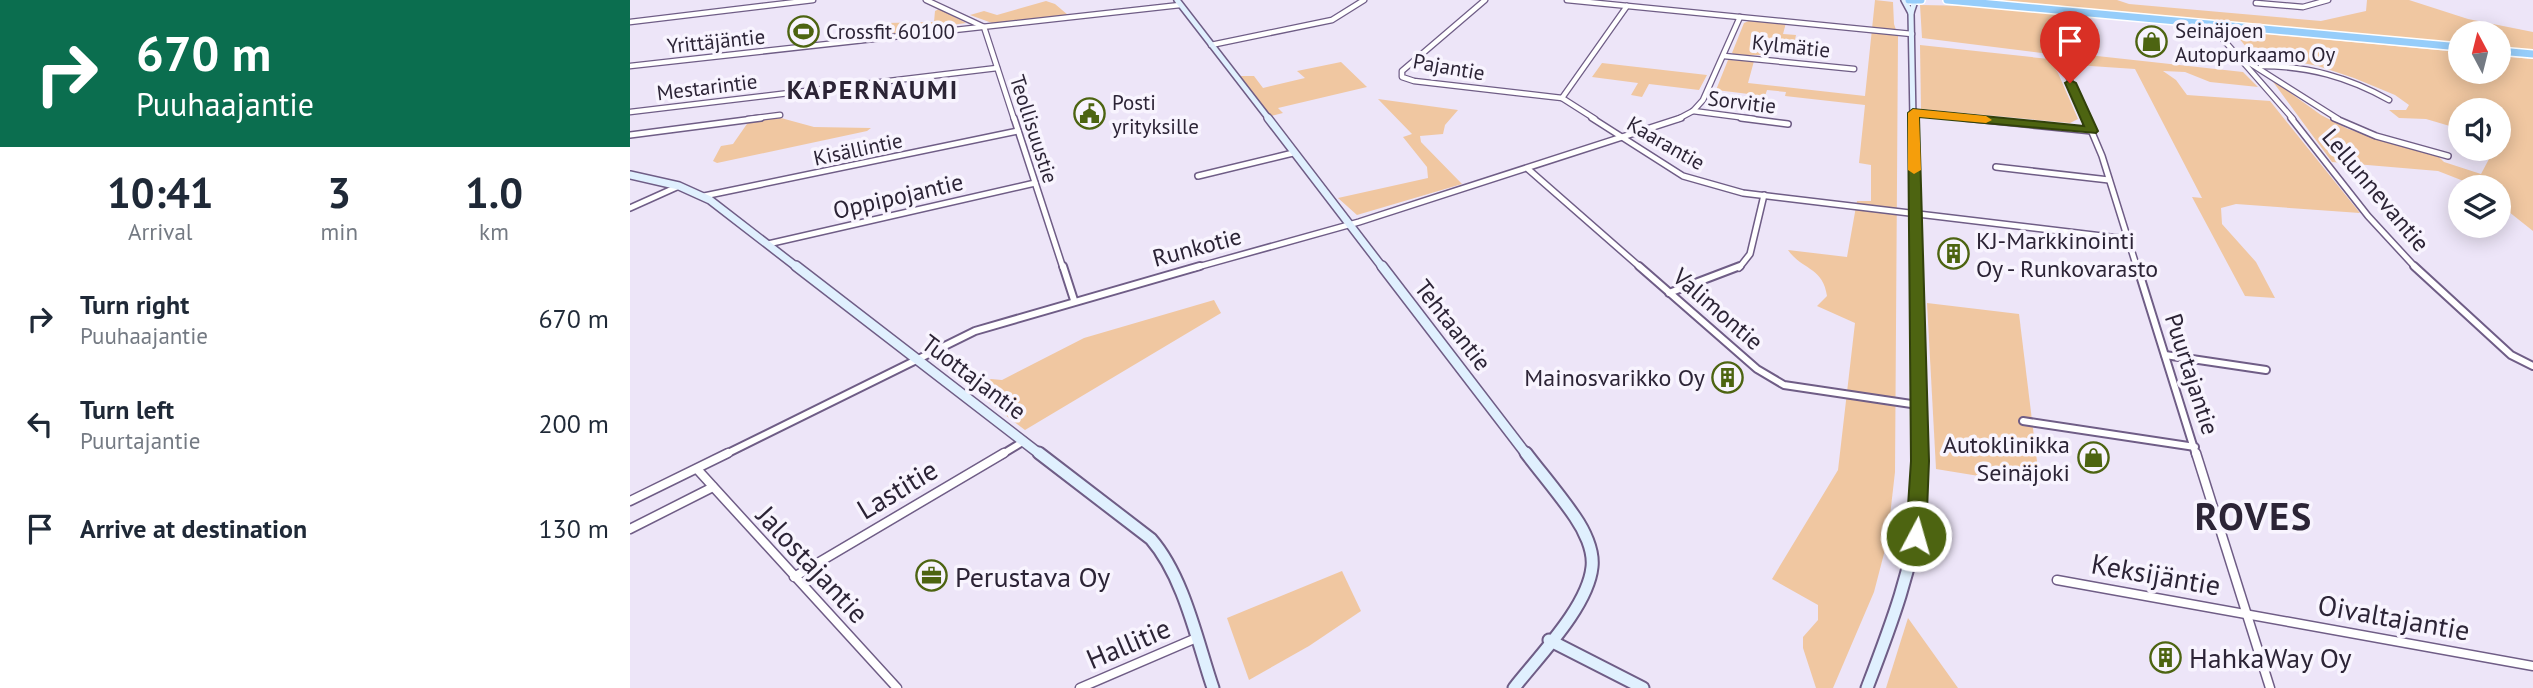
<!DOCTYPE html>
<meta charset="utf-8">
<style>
body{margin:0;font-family:"PT Sans",sans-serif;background:#f6f6f7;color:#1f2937;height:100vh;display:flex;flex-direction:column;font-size:26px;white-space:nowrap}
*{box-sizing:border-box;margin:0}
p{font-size:23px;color:#747a83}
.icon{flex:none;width:38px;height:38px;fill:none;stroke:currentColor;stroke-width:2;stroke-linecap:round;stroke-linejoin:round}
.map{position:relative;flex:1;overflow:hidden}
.panel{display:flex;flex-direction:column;background:#fff;width:630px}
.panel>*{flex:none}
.hud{background:#0b6e4f;color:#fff;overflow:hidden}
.needle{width:46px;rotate:353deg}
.buttons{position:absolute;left:1818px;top:21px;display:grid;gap:14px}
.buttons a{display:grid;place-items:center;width:63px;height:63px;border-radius:50%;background:#fff;box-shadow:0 4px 18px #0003;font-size:35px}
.pin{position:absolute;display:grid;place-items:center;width:60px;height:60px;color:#fff;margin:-72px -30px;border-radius:50% 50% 50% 0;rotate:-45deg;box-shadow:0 0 7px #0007}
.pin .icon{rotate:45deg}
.me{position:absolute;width:77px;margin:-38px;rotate:6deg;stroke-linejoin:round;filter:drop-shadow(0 0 5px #0008)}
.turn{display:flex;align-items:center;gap:24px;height:147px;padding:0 21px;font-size:32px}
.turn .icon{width:91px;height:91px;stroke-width:2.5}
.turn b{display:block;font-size:49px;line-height:60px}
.eta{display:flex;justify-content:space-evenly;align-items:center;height:119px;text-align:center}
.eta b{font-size:42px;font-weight:600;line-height:49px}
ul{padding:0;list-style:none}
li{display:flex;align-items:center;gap:21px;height:105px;padding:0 21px}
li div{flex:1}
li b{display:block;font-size:26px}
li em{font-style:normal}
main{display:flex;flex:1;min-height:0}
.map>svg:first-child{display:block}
</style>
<main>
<section class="panel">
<div class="hud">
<div class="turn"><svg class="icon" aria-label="right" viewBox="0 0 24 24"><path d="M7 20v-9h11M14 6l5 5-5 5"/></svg><div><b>670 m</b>Puuhaajantie</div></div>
</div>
<div class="eta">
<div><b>10:41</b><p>Arrival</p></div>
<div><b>3</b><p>min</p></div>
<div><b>1.0</b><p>km</p></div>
</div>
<ul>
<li><svg class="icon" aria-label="right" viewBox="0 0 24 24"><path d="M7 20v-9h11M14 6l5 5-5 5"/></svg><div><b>Turn right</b><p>Puuhaajantie</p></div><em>670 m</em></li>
<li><svg class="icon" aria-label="left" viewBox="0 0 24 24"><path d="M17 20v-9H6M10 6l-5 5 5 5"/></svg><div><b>Turn left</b><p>Puurtajantie</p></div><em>200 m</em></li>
<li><svg class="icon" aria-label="arrive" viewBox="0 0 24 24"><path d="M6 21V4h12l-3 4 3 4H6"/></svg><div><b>Arrive at destination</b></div><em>130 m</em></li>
</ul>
</section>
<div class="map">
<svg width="1903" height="688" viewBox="0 0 1903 688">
<rect width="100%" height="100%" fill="#ede5f8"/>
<g fill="#f0c7a1">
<path d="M1245,0L1263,2L1264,24L1268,36L1265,472L1257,542L1244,592L1203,688H1186L1173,648V637L1188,620V605L1142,579L1208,470L1225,323L1187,306L1197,296C1193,267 1172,270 1158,250L1217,257L1227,201H1241V165L1229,163L1235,105L1155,96L1156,92L1137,90L1135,96L1086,90L1098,60L1124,61L1118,83L1235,96Z"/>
<path d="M1366,0H1487L1499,4L1691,21L1736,11L1737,0H1779L1838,19L1903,32V50L1869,47V33H1830V43Z"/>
<path d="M416,1L425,4L438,15L362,23L340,15L354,11L367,15Z"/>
<path d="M1290,5L1344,6L1443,14L1458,55L1613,72L1628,87L1580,82L1555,72L1533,71L1546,80L1557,95L1640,101L1730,213L1606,204L1591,208L1592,224L1626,262L1645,298L1615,296L1562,197L1572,198L1505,69L1431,64L1427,55L1292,38Z"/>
<path d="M309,9L336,23L244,36L254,30L256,23L304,22L305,11Z"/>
<path d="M1121,20L1156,23L1153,34L1166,35L1164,44L1139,42L1135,55H1105L1102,53L1114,23Z"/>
<path d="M1593,30L1830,52V72H1869V56L1903,59V231L1869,204V187H1849L1808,171L1702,162L1641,79L1691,115L1718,129L1808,156L1814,162L1851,174L1859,159L1855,149H1869V110H1830V129L1796,119L1769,118L1759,110H1776L1779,105L1765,95L1724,78L1688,66L1621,53L1608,37Z"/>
<path d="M1290,45L1419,59L1428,73L1448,119L1440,123L1291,109Z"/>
<path d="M711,62L737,87L648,108L653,113L641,116L608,76H624L633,88L675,78L667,71Z"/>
<path d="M972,63L1077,75L1069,90L1019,84L1012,97L1001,95L1008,83L962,77Z"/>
<path d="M748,99L828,110L815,125L813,134L790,136L791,142L832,184L727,215L708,198L798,178L797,167L773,137L782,134Z"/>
<path d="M151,118L184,127L241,128L237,131L87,163L83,161L91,146L103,144L119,121Z"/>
<path d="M584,300L591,313L395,430L341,389L361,379L372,380L454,338Z"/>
<path d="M1297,303L1389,314L1410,486L1306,469Z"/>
<path d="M712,571L731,611L679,646L619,680L597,618Z"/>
<path d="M1278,618L1328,688H1256Z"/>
</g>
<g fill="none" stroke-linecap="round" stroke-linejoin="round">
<defs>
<g id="street-far3">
<path d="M296,0L354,27L384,119"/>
<path d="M855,0L772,71V77L784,81L932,98"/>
<path d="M937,0L1282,34"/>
<path d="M1626,3L1673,7L1698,0"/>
<path d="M0,22L183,0"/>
<path d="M1573,23L1591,37L1663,119"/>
<path d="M581,45L702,20L734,0"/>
<path d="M1094,56L1224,69"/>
<path d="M1610,57L1708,119"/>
<path d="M0,66L550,5"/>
<path d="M1631,66C1678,66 1718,77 1759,100"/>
<path d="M1438,76L1456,119"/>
<path d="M1063,111L1124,119"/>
<path d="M0,112L367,68"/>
<path d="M1283,112L1352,119"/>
<path d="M118,119L150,115"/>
<path d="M965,119L932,98L997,6"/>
<path d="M1048,119L1063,111L1073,100L1110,17"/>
</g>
<g id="street-far2">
<path d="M384,118L433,268"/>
<path d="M962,118L1053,176L1113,193L1497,239"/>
<path d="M1111,118L1158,124"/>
<path d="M1335,118L1462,131"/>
<path d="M1456,118L1472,156L1507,268"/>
<path d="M1661,118L1738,216L1786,268"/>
<path d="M1704,118L1746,136L1818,156"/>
<path d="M0,135L131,118"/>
<path d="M1366,167L1479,180"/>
<path d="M898,169L1011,268"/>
<path d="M568,176L663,153"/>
<path d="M74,196L388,131"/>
<path d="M0,208L49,186"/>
<path d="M138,244L405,183"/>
<path d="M564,268L729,222L1051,118"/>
<path d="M1109,268L1120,254L1134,195"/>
</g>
<g id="street-far1">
<path d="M433,266L444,300"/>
<path d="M1009,266L1127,369L1154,385L1288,405"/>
<path d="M1507,266L1566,455"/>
<path d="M1784,266L1881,355L1903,366"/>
<path d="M1039,293L1110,266"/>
<path d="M1535,355L1636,370"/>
<path d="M1393,421L1565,447"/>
<path d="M94,455L345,331L570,266"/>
<path d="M371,455L394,441"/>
</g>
<g id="street">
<path d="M1566,453L1640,688"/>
<path d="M67,469L267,688"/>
<path d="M0,501L98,453"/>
<path d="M0,529L83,487"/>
<path d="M164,577L374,453"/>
<path d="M1427,580L1903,666"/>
<path d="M450,688L564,639"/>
</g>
<g id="secondary-far3">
<path d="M547,0L639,119"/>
<path d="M1274,0L1281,13"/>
<path d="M1283,119L1281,13L1285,1"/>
</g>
<g id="secondary-far2">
<path d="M638,118L753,268"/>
<path d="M1283,118L1286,268"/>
<path d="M0,175L49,186L80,200L168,268"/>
</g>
<g id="secondary-far1">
<path d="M166,266L411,455"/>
<path d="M752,266L897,455"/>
<path d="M1286,266L1289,455"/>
</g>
<g id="secondary">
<path d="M409,453L521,539C554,577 567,641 583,688"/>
<path d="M919,640L1013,688"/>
<path d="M884,688C908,657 958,607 962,567C964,550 954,530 945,517C930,495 912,474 896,453"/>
<path d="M1237,688C1260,628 1284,566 1290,501C1291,486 1289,469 1289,453"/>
</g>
<g id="highway">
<path d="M1279,0H1291"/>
<path d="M1317,0L1830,47"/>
<path d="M1869,51L1903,54"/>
</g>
</defs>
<use href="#street-far3" stroke="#6f5d86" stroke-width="7"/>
<use href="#street-far2" stroke="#6f5d86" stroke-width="8"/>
<use href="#street-far1" stroke="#6f5d86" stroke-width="10"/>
<use href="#street" stroke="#6f5d86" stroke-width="11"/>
<use href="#secondary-far3" stroke="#6f5d86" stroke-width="8"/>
<use href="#secondary-far2" stroke="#6f5d86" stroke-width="10"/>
<use href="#secondary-far1" stroke="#6f5d86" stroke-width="12"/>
<use href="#secondary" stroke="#6f5d86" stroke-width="15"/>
<use href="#highway" stroke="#fff" stroke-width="10"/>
<use href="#street-far3" stroke="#fff" stroke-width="4.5"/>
<use href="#street-far2" stroke="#fff" stroke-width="5"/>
<use href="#street-far1" stroke="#fff" stroke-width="6"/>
<use href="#street" stroke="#fff" stroke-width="8"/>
<use href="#secondary-far3" stroke="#e0f0fe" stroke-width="5"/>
<use href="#secondary-far2" stroke="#e0f0fe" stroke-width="7"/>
<use href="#secondary-far1" stroke="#e0f0fe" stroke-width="9"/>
<use href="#secondary" stroke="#e0f0fe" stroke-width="11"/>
<use href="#highway" stroke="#96cdfa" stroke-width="7"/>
</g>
<path fill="#4d6411" stroke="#32410b" stroke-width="2" d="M1440,80L1446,83L1468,131L1466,133L1289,117L1299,461L1296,536L1293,541L1286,544L1279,541L1276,536L1281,461L1278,113L1283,109L1454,126L1435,83Z"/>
<path fill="#f59e0b" d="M1283,109L1356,116L1362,120L1356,123L1289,117L1291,170L1284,174L1278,170V113Z"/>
<defs>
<symbol id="stadium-ring" viewBox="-11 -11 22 22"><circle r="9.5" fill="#f8f4fe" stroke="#4d6411" stroke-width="1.5"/><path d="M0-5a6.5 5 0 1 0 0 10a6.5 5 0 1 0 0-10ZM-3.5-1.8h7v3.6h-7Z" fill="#4d6411"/></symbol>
<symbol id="shop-ring" viewBox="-11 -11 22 22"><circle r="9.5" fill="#f8f4fe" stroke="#4d6411" stroke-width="1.5"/><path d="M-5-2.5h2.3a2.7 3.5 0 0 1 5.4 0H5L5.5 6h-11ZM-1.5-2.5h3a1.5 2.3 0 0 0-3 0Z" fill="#4d6411"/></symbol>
<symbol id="civic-ring" viewBox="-11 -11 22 22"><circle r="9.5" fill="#f8f4fe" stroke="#4d6411" stroke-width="1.5"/><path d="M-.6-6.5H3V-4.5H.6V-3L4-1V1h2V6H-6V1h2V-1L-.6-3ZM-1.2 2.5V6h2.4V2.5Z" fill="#4d6411"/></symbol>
<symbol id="building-ring" viewBox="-11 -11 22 22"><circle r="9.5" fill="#f8f4fe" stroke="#4d6411" stroke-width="1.5"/><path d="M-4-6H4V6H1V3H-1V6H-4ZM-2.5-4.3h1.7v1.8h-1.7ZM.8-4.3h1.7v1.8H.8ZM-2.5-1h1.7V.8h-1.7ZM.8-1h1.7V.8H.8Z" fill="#4d6411"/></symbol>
<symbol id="office-ring" viewBox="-11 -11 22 22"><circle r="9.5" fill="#f8f4fe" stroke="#4d6411" stroke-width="1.5"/><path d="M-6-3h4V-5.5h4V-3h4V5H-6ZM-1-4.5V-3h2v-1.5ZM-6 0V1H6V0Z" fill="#4d6411"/></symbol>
</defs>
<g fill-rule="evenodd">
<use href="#stadium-ring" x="156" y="14" width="35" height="35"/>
<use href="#shop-ring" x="1504" y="24" width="35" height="35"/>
<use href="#civic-ring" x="442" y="96" width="35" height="35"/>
<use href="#building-ring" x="1306" y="236" width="35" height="35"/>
<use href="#building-ring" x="1080" y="360" width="35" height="35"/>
<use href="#shop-ring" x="1446" y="440" width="35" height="35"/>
<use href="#office-ring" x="284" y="558" width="35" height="35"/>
<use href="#building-ring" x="1518" y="640" width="35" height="35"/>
</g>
<g text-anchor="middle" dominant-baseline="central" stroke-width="7" stroke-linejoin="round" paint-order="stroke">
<g font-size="21" fill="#2c2436" stroke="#f8f4fe" text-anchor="start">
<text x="1545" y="30">Seinäjoen<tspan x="1545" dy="24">Autopurkaamo Oy</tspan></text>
<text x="196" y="31">Crossfit 60100</text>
<text x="482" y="102">Posti<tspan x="482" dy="24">yrityksille</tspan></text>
</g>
<g font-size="21" fill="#2c2436" stroke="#f8f4fe">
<text transform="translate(86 41) rotate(-6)">Yrittäjäntie</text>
<text transform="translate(1161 46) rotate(6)">Kylmätie</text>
<text transform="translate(819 67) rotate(10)">Pajantie</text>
<text transform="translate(77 87) rotate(-7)">Mestarintie</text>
<text transform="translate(1112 102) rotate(7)">Sorvitie</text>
<text transform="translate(404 129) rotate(72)">Teollisuustie</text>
<text transform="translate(1036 143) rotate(30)">Kaarantie</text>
<text transform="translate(228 149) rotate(-12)">Kisällintie</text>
</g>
<g font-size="24" fill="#2c2436" stroke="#f8f4fe">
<text transform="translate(1746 190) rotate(50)">Lellunnevantie</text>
<text transform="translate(268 196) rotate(-13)">Oppipojantie</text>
<text transform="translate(567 247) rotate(-15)">Runkotie</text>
<text transform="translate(1088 309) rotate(41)">Valimontie</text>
<text transform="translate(823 325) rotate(52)">Tehtaantie</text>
<text transform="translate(1562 374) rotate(72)">Puurtajantie</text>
<text transform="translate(344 377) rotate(37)">Tuottajantie</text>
</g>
<g font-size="24" fill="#2c2436" stroke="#f8f4fe" text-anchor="end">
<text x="1346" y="240" text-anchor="start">KJ-Markkinointi<tspan x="1346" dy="28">Oy - Runkovarasto</tspan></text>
<text x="1075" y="377">Mainosvarikko Oy</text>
<text x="1440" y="444">Autoklinikka<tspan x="1440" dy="28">Seinäjoki</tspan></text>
</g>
<g font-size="26" font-weight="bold" letter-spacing="2" fill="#2c2436" stroke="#f8f4fe">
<text x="243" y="89">KAPERNAUMI</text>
</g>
<g font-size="28" fill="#2c2436" stroke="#f8f4fe">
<text transform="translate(267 489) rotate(-31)">Lastitie</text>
<text transform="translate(183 564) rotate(47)">Jalostajantie</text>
<text transform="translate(1526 574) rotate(10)">Keksijäntie</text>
<text transform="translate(1764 617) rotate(10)">Oivaltajantie</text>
<text transform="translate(498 643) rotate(-23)">Hallitie</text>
</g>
<g font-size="28" fill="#2c2436" stroke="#f8f4fe" text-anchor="start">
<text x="325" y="576">Perustava Oy</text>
<text x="1559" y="657">HahkaWay Oy</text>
</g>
<g font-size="38" font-weight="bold" letter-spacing="2" fill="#2c2436" stroke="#f8f4fe">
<text x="1624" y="515">ROVES</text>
</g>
</g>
</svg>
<div class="buttons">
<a><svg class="needle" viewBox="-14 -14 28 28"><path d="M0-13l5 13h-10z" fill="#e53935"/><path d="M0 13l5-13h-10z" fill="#747a83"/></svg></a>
<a><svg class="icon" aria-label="sound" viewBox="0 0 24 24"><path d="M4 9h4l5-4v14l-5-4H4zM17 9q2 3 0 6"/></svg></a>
<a><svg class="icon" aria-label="layers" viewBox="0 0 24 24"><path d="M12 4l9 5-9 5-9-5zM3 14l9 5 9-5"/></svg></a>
</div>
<div class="pin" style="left:1440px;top:83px;background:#d93025"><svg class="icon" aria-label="arrive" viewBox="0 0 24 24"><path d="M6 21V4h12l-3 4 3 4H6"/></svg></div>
<svg class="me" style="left:1286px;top:536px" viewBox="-20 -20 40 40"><circle r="17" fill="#4d6411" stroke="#fff" stroke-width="3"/><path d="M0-11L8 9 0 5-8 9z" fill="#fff"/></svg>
</div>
</main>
